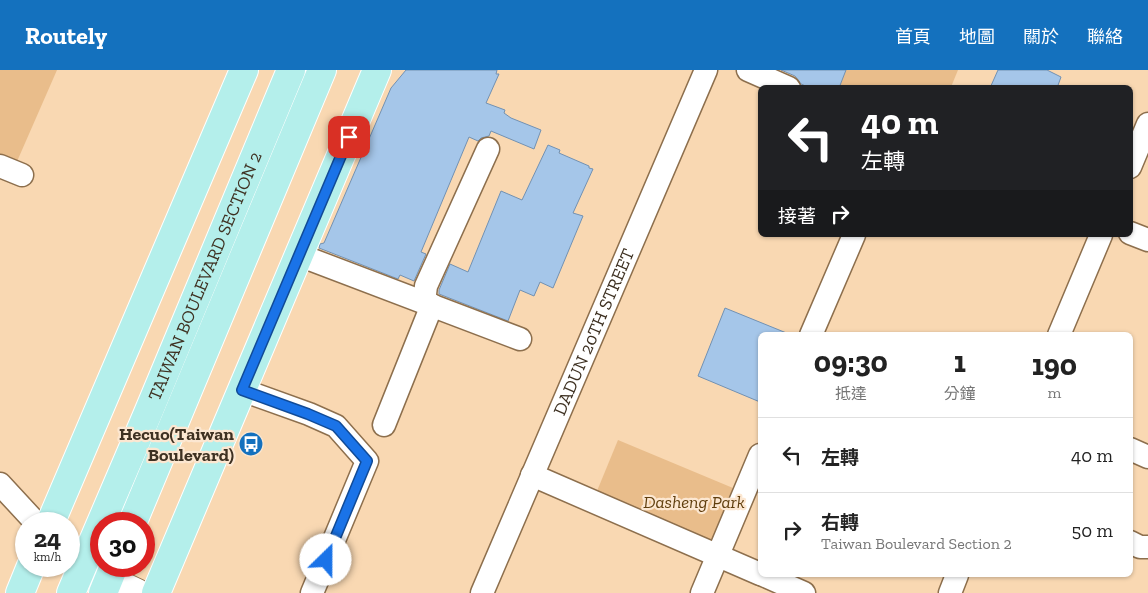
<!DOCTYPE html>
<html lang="zh-TW">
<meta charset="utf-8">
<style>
body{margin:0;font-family:"Zilla Slab","Noto Sans TC",serif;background:#f6f6f6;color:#222;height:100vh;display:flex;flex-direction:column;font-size:19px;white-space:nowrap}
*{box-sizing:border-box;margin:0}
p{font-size:16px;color:#767676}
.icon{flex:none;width:28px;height:28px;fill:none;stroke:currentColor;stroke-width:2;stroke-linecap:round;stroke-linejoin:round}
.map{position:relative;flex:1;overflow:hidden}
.panel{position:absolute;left:758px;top:262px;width:375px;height:245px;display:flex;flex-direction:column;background:#fff;border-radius:8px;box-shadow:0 1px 4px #0004}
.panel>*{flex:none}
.hud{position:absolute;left:758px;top:15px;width:375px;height:152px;border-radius:8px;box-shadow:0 1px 4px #0004;background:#202124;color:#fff;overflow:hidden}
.speed{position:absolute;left:15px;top:442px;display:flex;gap:10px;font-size:25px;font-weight:700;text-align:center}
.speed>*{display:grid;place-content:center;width:65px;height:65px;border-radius:50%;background:#fff;box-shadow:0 1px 4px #0004;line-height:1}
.speed small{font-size:12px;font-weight:400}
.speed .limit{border:8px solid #d22;background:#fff;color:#111}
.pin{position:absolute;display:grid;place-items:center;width:42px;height:42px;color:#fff;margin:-21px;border-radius:10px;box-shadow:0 2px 8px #0006}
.me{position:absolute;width:55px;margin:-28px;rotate:23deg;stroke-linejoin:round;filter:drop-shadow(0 0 4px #0008)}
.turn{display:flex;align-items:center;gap:18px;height:105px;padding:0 20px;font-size:22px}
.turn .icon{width:65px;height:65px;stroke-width:2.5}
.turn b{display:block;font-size:35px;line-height:42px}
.then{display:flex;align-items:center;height:48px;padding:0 20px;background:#0003;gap:10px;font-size:19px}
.eta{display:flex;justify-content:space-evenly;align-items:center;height:85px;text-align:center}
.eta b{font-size:30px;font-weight:700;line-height:35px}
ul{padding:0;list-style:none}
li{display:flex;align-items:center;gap:15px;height:75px;padding:0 20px;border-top:1px solid #e0e0e0}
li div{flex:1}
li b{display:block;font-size:19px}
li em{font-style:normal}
header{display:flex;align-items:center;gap:30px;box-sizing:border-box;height:70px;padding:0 25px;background:#1471be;color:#fff}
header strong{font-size:24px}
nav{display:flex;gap:28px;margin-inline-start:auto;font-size:18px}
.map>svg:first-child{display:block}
</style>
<header>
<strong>Routely</strong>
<nav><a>首頁</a><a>地圖</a><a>關於</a><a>聯絡</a></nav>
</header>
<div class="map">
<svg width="1148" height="523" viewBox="0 0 1148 523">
<rect width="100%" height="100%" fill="#f9d8b2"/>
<g fill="#e9bd8b">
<path d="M0,0H57L15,96L0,90Z"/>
<path d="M845,0H958L951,17L837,18Z"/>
<path d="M618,370L733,418L712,471L597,421Z"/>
</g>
<g fill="#a5c6e9" stroke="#7291b2">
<path d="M406,0H497L496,4H499L486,33L505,40L504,43L511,48L541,60L534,79L491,61L489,66L481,68L478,71L469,67L421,182L426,184L414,211L400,205L398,209L319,178L320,174L324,173L391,18Z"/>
<path d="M781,0H846L839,18H810L801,14L795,6Z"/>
<path d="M998,0H1047L1061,7L1057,18H990Z"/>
<path d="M548,75L560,80L559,83L589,96V98L593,99L573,143L583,146L553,218L540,212L534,226L520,220L508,251L439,224V220L450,194L468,202L501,121L522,130Z"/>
<path d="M725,238L789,264L760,265V332L698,306Z"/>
</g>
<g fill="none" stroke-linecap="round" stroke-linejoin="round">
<defs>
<g id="minor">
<path d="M748,0L789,18"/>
<path d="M0,96L22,105"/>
<path d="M1130,97L1148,54"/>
<path d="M1130,163L1148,170"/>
<path d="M299,185L520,269"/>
<path d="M424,232L426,216L488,79"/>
<path d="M811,265L854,165"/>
<path d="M1059,265L1101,165"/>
<path d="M242,320L309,344L336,356L367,391L312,523"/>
<path d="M384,355L432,235"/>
<path d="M1130,379L1148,387"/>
<path d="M532,405L760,504"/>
<path d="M0,414L37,454"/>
<path d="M1130,472L1140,477H1148"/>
<path d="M763,505L804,523"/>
<path id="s1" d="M482,523L706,0"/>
<path d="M702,523L760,385"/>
<path d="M950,523L957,505"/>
</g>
<path id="tertiary" d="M69,485L82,497L137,523"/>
<g id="primary">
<path d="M50,454L244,0"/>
<path d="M132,454L322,0"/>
<path d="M20,523L31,496"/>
<path id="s2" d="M71,523L148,343L291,0"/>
<path d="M103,523L114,496"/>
<path d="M156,523L377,0"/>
</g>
</defs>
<use href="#minor" stroke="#8d6f4d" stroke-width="25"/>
<use href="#tertiary" stroke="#8d6f4d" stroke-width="30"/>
<use href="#primary" stroke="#fff" stroke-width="30"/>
<use href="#minor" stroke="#fff" stroke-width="22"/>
<use href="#tertiary" stroke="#fff" stroke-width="28"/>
<use href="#primary" stroke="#b4efeb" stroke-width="28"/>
</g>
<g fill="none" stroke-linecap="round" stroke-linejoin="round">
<defs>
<path id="route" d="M326,490L367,391L336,356L308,344L242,320L349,67"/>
</defs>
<use href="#route" stroke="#114b97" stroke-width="12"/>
<use href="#route" stroke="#1a73e8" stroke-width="9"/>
</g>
<defs>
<symbol id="bus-disc" viewBox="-11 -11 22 22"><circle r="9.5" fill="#1471be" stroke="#fce7d1"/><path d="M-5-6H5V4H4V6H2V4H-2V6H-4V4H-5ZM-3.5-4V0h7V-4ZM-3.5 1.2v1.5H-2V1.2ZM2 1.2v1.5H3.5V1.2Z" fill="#fff"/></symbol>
</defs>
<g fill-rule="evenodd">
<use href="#bus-disc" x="237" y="360" width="28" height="28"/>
</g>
<g text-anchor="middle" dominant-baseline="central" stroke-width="4.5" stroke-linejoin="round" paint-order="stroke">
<g font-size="18" fill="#3e3122" stroke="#fce7d1">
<text stroke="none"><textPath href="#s2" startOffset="344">TAIWAN BOULEVARD SECTION 2</textPath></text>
<text stroke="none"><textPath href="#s1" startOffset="284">DADUN 20TH STREET</textPath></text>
</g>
<g font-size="18" font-weight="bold" fill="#3e3122" stroke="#fce7d1" text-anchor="end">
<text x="234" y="364">Hecuo(Taiwan<tspan x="234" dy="21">Boulevard)</tspan></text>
</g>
<g font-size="18" font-style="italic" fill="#603e0d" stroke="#fce7d1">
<text x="694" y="432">Dasheng Park</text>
</g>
</g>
</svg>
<div class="speed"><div>24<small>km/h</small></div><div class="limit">30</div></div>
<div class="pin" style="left:349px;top:67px;background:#d93025"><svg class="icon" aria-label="arrive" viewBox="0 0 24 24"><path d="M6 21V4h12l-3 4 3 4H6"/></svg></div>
<svg class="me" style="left:326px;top:490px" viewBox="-20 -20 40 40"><circle r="19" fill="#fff"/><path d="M0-13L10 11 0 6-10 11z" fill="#1a73e8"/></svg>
<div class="hud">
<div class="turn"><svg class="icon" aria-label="left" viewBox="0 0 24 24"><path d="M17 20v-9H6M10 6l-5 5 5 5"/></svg><div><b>40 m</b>左轉</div></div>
<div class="then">接著<svg class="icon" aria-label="right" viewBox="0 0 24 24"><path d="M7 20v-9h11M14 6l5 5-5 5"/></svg></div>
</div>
<section class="panel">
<div class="eta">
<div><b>09:30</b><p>抵達</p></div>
<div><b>1</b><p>分鐘</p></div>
<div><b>190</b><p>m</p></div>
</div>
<ul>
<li><svg class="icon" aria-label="left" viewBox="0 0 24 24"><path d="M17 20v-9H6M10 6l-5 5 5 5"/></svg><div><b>左轉</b></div><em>40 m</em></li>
<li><svg class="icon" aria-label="right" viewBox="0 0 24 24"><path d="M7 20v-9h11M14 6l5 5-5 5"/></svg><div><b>右轉</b><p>Taiwan Boulevard Section 2</p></div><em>50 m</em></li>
</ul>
</section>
</div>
